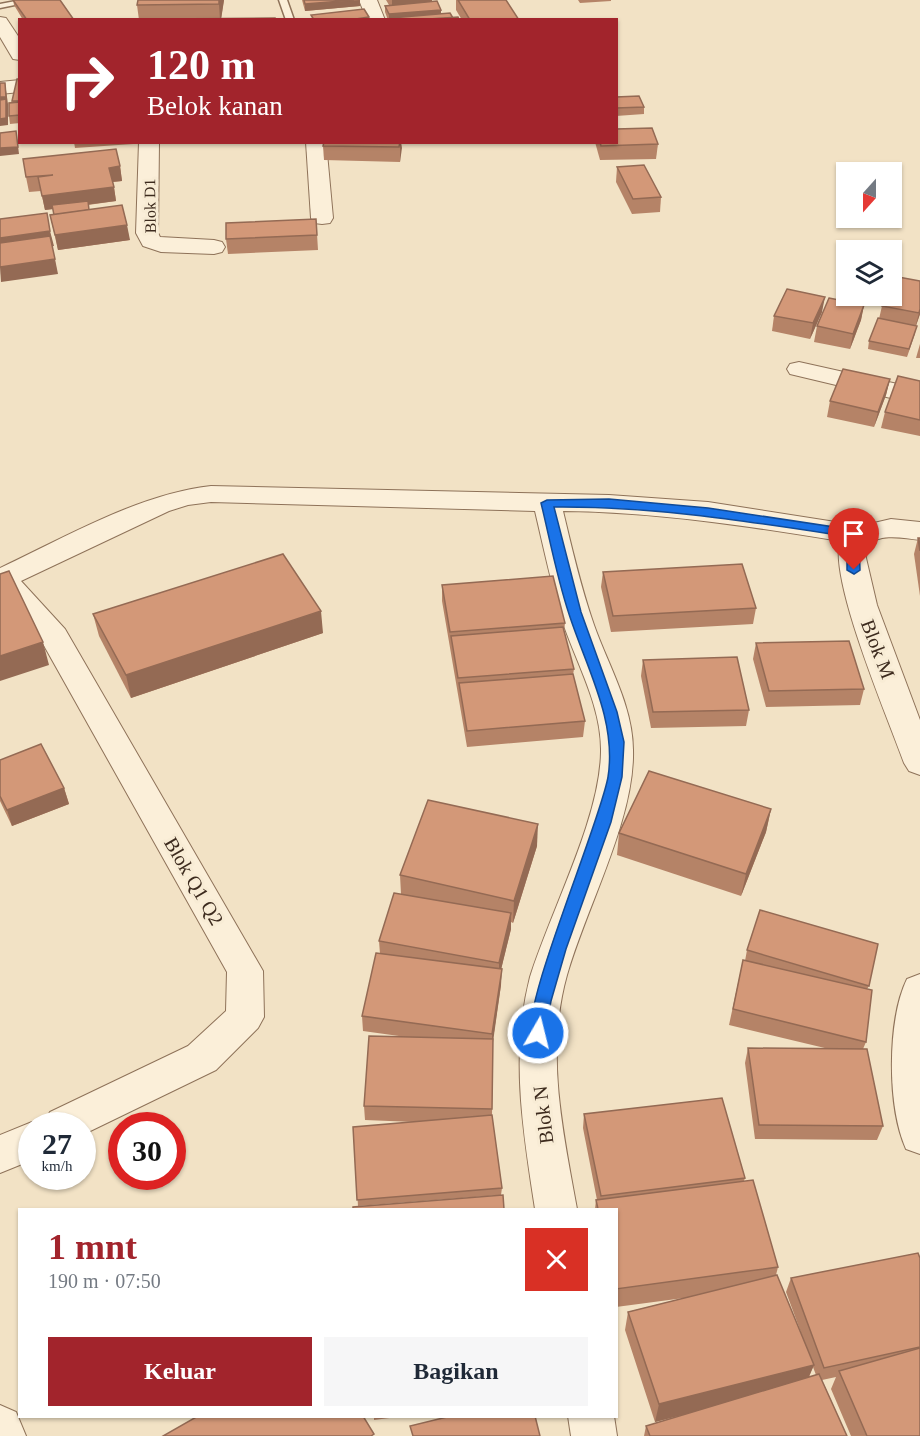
<!DOCTYPE html>
<html lang="id">
<meta charset="utf-8">
<style>
body{margin:0;font-family:"Times New Roman",serif;background:#f6f6f7;color:#1f2937;height:100vh;display:flex;flex-direction:column;font-size:22px;white-space:nowrap}
*{box-sizing:border-box;margin:0}
p{font-size:20px;color:#747a83}
.icon{flex:none;width:33px;height:33px;fill:none;stroke:currentColor;stroke-width:2;stroke-linecap:round;stroke-linejoin:round}
.map{position:relative;flex:1;overflow:hidden}
.panel{position:absolute;left:18px;top:1208px;width:600px;height:210px;display:flex;flex-direction:column;background:#fff;border-radius:0px;box-shadow:0 2px 4px #0004}
.panel>*{flex:none}
.hud{position:absolute;left:18px;top:18px;width:600px;height:126px;border-radius:0px;box-shadow:0 2px 4px #0004;background:#a2242c;color:#fff;overflow:hidden}
.needle{width:39px;rotate:201deg}
.buttons{position:absolute;left:836px;top:162px;display:grid;gap:12px}
.buttons a{display:grid;place-items:center;width:66px;height:66px;border-radius:0px;background:#fff;box-shadow:0 2px 4px #0004;font-size:30px}
.speed{position:absolute;left:18px;top:1112px;display:flex;gap:12px;font-size:30px;font-weight:700;text-align:center}
.speed>*{display:grid;place-content:center;width:78px;height:78px;border-radius:50%;background:#fff;box-shadow:0 2px 4px #0004;line-height:1}
.speed small{font-size:15px;font-weight:400}
.speed .limit{border:9px solid #d22;background:#fff;color:#111}
.pin{position:absolute;display:grid;place-items:center;width:51px;height:51px;color:#fff;margin:-62px -26px;border-radius:50% 50% 50% 0;rotate:-45deg;box-shadow:0 0 6px #0007}
.pin .icon{rotate:45deg}
.me{position:absolute;width:66px;margin:-33px;rotate:8deg;stroke-linejoin:round;filter:drop-shadow(0 0 4px #0008)}
.turn{display:flex;align-items:center;gap:21px;height:126px;padding:0 30px;font-size:27px}
.turn .icon{width:78px;height:78px;stroke-width:2.5}
.turn b{display:block;font-size:42px;line-height:51px}
.round{display:grid;place-items:center;flex:none;width:63px;height:63px;border-radius:0px;background:#f6f6f7}
.summary{display:flex;align-items:center;justify-content:space-between;height:102px;padding:0 30px}
h1{font-size:36px;font-weight:700;line-height:45px;color:#a2242c}
.action{display:flex;gap:12px;margin-top:auto;padding:12px 30px}
.action a{flex:1;height:69px;border-radius:0px;background:#a2242c;color:#fff;font-size:24px;font-weight:700;line-height:69px;text-align:center}
.action a+a{background:#f6f6f7;color:#1f2937}
.map>svg:first-child{display:block}
</style>
<div class="map">
<svg width="920" height="1436" viewBox="0 0 920 1436">
<rect width="100%" height="100%" fill="#f2e2c5"/>
<g fill="none" stroke-linecap="round" stroke-linejoin="round">
<defs>
<g id="lane">
<path d="M21,0H39L0,8V4Z"/>
<path d="M279,0H287L294,20H286Z"/>
</g>
<g id="street">
<path d="M359,0H377L385,20H367Z"/>
<path d="M0,17L6,18L20,39V60L13,59L0,37Z"/>
<path d="M20,80V92L0,94V82Z"/>
<path d="M139,142H159L158,233L160,237L214,240L222,242L225,247L222,252L214,254L161,252L143,246L136,233Z"/>
<path d="M306,142H326L333,218L330,223L322,224L314,223L311,218Z"/>
<path d="M799,362L920,389V405L790,374L787,369L790,364Z"/>
<path d="M211,486L609,495L708,502L861,526L891,519L920,522V540C903,538 881,533 867,545L866,558L877,605L920,720V775L909,771L904,763C888,718 829,581 840,541C748,526 656,512 563,511C572,549 581,588 594,625C608,665 633,706 633,750C635,819 586,908 567,975C545,1053 563,1132 577,1209H535C523,1131 510,1055 530,977C551,910 600,819 601,752C602,708 578,666 564,626C552,588 544,549 535,511L211,502L188,505L169,511L21,581L65,629L263,971L264,1017L258,1028L216,1070L82,1135V1125H44L50,1112L188,1046L226,1011L227,972L42,642L0,594V568C66,537 139,494 211,486Z"/>
<path d="M920,974V1154L906,1149C887,1107 887,1020 907,979Z"/>
<path d="M32,1122L40,1125H32V1160L0,1173V1135Z"/>
<path d="M0,1405L16,1412L26,1436H0Z"/>
<path d="M568,1416H614L617,1436H571Z"/>
</g>
</defs>
<use href="#lane" stroke="#8e7259" stroke-width="3"/>
<use href="#street" stroke="#8e7259" stroke-width="2"/>
<use href="#lane" fill="#fbefd9" fill-rule="evenodd"/>
<use href="#street" fill="#fbefd9" fill-rule="evenodd"/>
</g>
<g fill="#b58367" fill-rule="evenodd">
<path d="M13,0H60L74,20H23L14,5Z"/>
<path d="M224,0L221,18L275,20H139L137,5Z"/>
<path d="M302,0H360V6L305,11Z"/>
<path d="M386,0H432V2L441,14L459,20H388L385,12V6L389,5Z"/>
<path d="M456,0H458L519,20H462L456,10Z"/>
<path d="M578,0H611V1L580,3Z"/>
<path d="M20,79V123L10,124L9,116L13,103L12,101Z"/>
<path d="M616,97L644,107V114L616,116Z"/>
<path d="M74,142H133V144L75,148Z"/>
<path d="M231,142H265L231,144Z"/>
<path d="M324,142H401L400,162L324,160L323,146Z"/>
<path d="M595,142L658,144L656,159L600,160Z"/>
<path d="M120,166L122,181L113,182L116,201L88,205L89,210L130,240L58,250L50,215H54L53,209L45,210L41,191L29,192L26,177Z"/>
<path d="M617,167L661,197L660,212L632,214L616,182Z"/>
<path d="M316,219L318,250L228,254L226,239Z"/>
<path d="M891,296L920,314L916,326L915,334L907,357L868,349L869,341L879,319L882,306Z"/>
<path d="M864,305L861,320L850,349L814,342L817,326Z"/>
<path d="M822,312L810,339L772,331L774,316Z"/>
<path d="M920,344V358H916Z"/>
<path d="M890,379L886,395L874,427L827,417L830,401Z"/>
<path d="M920,381V436L881,428L885,412Z"/>
<path d="M918,538H920V596L914,554Z"/>
<path d="M603,572L756,608L753,624L611,632L601,587Z"/>
<path d="M442,585L565,623L564,631L574,669L573,675L585,721L583,737L467,747L442,601Z"/>
<path d="M93,614L323,633L131,698L99,636Z"/>
<path d="M756,643L864,689L860,705L766,707L753,659Z"/>
<path d="M643,660L749,710L746,726L651,728L641,676Z"/>
<path d="M0,760L64,788L69,804L12,826L0,801Z"/>
<path d="M771,809L766,832L741,896L617,855L619,833Z"/>
<path d="M537,846L513,923L511,922V929L501,969V985L493,1039L492,1115L502,1188L501,1195L358,1206L353,1127L414,1122L365,1120L364,1106L399,1036L363,1031L362,1016L380,954L379,941L401,894L400,875Z"/>
<path d="M747,950L869,986L867,989L866,1042L863,1049L883,1126L877,1140L755,1139L745,1063L748,1048L829,1049L729,1025L743,960L745,961Z"/>
<path d="M584,1114L745,1178L744,1181L778,1267L776,1275L803,1338L786,1292L791,1278L920,1258V1436H851L831,1389L836,1377L822,1380L847,1436H644L646,1426L698,1411L655,1422L625,1330L628,1312L684,1298L616,1307V1209H595L596,1200H597L583,1128ZM813,1367L816,1375L809,1377Z"/>
<path d="M374,1416H405L374,1420Z"/>
</g>
<g fill="#946a54">
<path d="M219,0H224L221,20H220L219,4Z"/>
<path d="M360,0V6L305,11V4Z"/>
<path d="M392,0H432V6L392,11Z"/>
<path d="M441,10V17L391,18V20H389V14Z"/>
<path d="M369,17V20H349Z"/>
<path d="M5,83L8,104V125L0,126V97Z"/>
<path d="M16,131L19,154L0,156V148Z"/>
<path d="M400,142H401L402,148L400,162Z"/>
<path d="M120,166L122,181L111,182L109,168Z"/>
<path d="M114,187L116,201L45,210L42,196Z"/>
<path d="M127,225L130,240L58,250L55,235Z"/>
<path d="M50,231L54,246L0,253V238Z"/>
<path d="M55,259L58,274L1,282L0,267Z"/>
<path d="M825,297L822,312L810,339L813,323Z"/>
<path d="M864,305L861,320L850,349L853,334Z"/>
<path d="M920,309V314L915,328L919,313Z"/>
<path d="M890,379L886,395L874,427L878,412Z"/>
<path d="M321,611L323,633L131,698L126,675Z"/>
<path d="M43,642L49,665L0,681V656Z"/>
<path d="M64,788L69,804L12,826L7,810Z"/>
<path d="M771,809L766,832L741,896L746,874Z"/>
<path d="M538,824L537,846L513,923L514,901Z"/>
<path d="M511,913V929L499,978V963Z"/>
<path d="M502,969L501,985L492,1049V1034Z"/>
<path d="M814,1365L806,1383L655,1422L659,1404Z"/>
</g>
<g fill="#d39878" stroke="#946a54" stroke-width="1.5">
<path d="M13,0H60L74,20H27Z"/>
<path d="M138,0H219V4L137,5Z"/>
<path d="M304,0H354L305,4Z"/>
<path d="M458,0H506L519,20H470Z"/>
<path d="M437,1L441,10L389,14L385,6Z"/>
<path d="M364,9L369,17L349,20H314L311,15Z"/>
<path d="M450,13L453,18L429,20H392L391,18Z"/>
<path d="M458,17L459,20L429,19Z"/>
<path d="M275,18V20H161V19Z"/>
<path d="M17,79H20V101H12Z"/>
<path d="M0,83H5L6,97H0Z"/>
<path d="M639,96L644,107L616,108V97Z"/>
<path d="M6,99V118L0,119V100Z"/>
<path d="M20,102V115L9,116V103Z"/>
<path d="M652,128L658,144L601,146L600,142H616V129Z"/>
<path d="M16,131L18,147L0,148V133Z"/>
<path d="M324,142H400L399,147L323,146Z"/>
<path d="M116,149L120,166L109,168L114,187L42,196L38,177L53,175L26,177L23,159Z"/>
<path d="M644,165L661,197L633,199L617,167Z"/>
<path d="M88,201L89,210L54,215L52,205Z"/>
<path d="M122,205L127,225L55,235L50,215Z"/>
<path d="M47,213L50,231L0,238V219Z"/>
<path d="M316,219L317,235L226,239V223Z"/>
<path d="M50,236L55,259L0,267V243Z"/>
<path d="M893,276L920,281V309L919,313L882,306L886,296H891V282Z"/>
<path d="M787,289L825,297L813,323L774,316Z"/>
<path d="M829,298L864,305L853,334L817,326Z"/>
<path d="M878,318L917,326L909,349L869,341Z"/>
<path d="M843,369L890,379L878,412L830,401Z"/>
<path d="M898,376L920,381V420L885,412Z"/>
<path d="M918,538H920V551Z"/>
<path d="M283,554L321,611L126,675L93,614Z"/>
<path d="M742,564L756,608L613,616L603,572Z"/>
<path d="M9,571L43,642L0,656V574Z"/>
<path d="M553,576L565,623L450,632L442,585Z"/>
<path d="M563,627L574,669L458,678L451,636Z"/>
<path d="M849,641L864,689L769,691L756,643Z"/>
<path d="M737,657L749,710L653,712L643,660Z"/>
<path d="M573,674L585,721L467,731L459,683Z"/>
<path d="M41,744L64,788L7,810L0,796V760Z"/>
<path d="M649,771L771,809L746,874L619,833Z"/>
<path d="M428,800L538,824L514,901L400,875Z"/>
<path d="M394,893L511,913L499,963L379,941Z"/>
<path d="M760,910L878,944L869,986L747,950Z"/>
<path d="M376,953L502,969L492,1034L362,1016Z"/>
<path d="M743,960L872,990L866,1042L733,1009Z"/>
<path d="M369,1036L493,1039L492,1109L364,1106Z"/>
<path d="M748,1048L867,1049L883,1126L759,1125Z"/>
<path d="M722,1098L745,1178L601,1196L584,1114Z"/>
<path d="M492,1115L502,1188L357,1200L353,1127Z"/>
<path d="M753,1180L778,1267L616,1289V1209H598L596,1200Z"/>
<path d="M503,1195L504,1209H353V1207Z"/>
<path d="M918,1253L920,1258V1347L824,1368L791,1278Z"/>
<path d="M777,1275L814,1365L659,1404L628,1312Z"/>
<path d="M920,1348V1436H867L839,1371Z"/>
<path d="M819,1374L847,1436H650L646,1426Z"/>
<path d="M198,1416H363L374,1434L371,1436H163Z"/>
<path d="M451,1416H535L540,1436H413L410,1426Z"/>
</g>
<path fill="#1a73e8" stroke="#114b97" stroke-width="1.5" d="M609,499L708,508L861,531L867,535L859,543L860,570L854,574L847,570V542L851,537C752,522 654,506 554,507L581,612L617,712L624,742L622,777L611,822L566,949L551,1001L544,1038L538,1040L532,1038C519,1010 600,824 608,777C617,720 586,667 569,614C557,578 550,540 541,503L547,500Z"/>
<g text-anchor="middle" dominant-baseline="central" stroke-width="6" stroke-linejoin="round" paint-order="stroke">
<g font-size="16" fill="#3d2b1e" stroke="#f8ecd5">
<text transform="translate(150 206) rotate(-91)">Blok D1</text>
</g>
<g font-size="20" fill="#3d2b1e" stroke="#f8ecd5">
<text transform="translate(878 649) rotate(69)">Blok M</text>
<text transform="translate(194 881) rotate(60)">Blok Q1 Q2</text>
<text transform="translate(543 1115) rotate(-97)">Blok N</text>
</g>
</g>
</svg>
<div class="buttons">
<a><svg class="needle" viewBox="-14 -14 28 28"><path d="M0-13l5 13h-10z" fill="#e53935"/><path d="M0 13l5-13h-10z" fill="#747a83"/></svg></a>
<a><svg class="icon" aria-label="layers" viewBox="0 0 24 24"><path d="M12 4l9 5-9 5-9-5zM3 14l9 5 9-5"/></svg></a>
</div>
<div class="speed"><div>27<small>km/h</small></div><div class="limit">30</div></div>
<div class="pin" style="left:854px;top:570px;background:#d93025"><svg class="icon" aria-label="arrive" viewBox="0 0 24 24"><path d="M6 21V4h12l-3 4 3 4H6"/></svg></div>
<svg class="me" style="left:538px;top:1033px" viewBox="-20 -20 40 40"><circle r="17" fill="#1a73e8" stroke="#fff" stroke-width="3"/><path d="M0-11L8 9 0 5-8 9z" fill="#fff"/></svg>
<div class="hud">
<div class="turn"><svg class="icon" aria-label="right" viewBox="0 0 24 24"><path d="M7 20v-9h11M14 6l5 5-5 5"/></svg><div><b>120 m</b>Belok kanan</div></div>
</div>
<section class="panel">
<div class="summary"><div><h1>1 mnt</h1><p>190 m · 07:50</p></div><a class="round" style="background:#d93025;color:#fff"><svg class="icon" aria-label="close" viewBox="0 0 24 24"><path d="M6 6l12 12M18 6L6 18"/></svg></a></div>
<div class="action"><a>Keluar</a><a>Bagikan</a></div>
</section>
</div>
